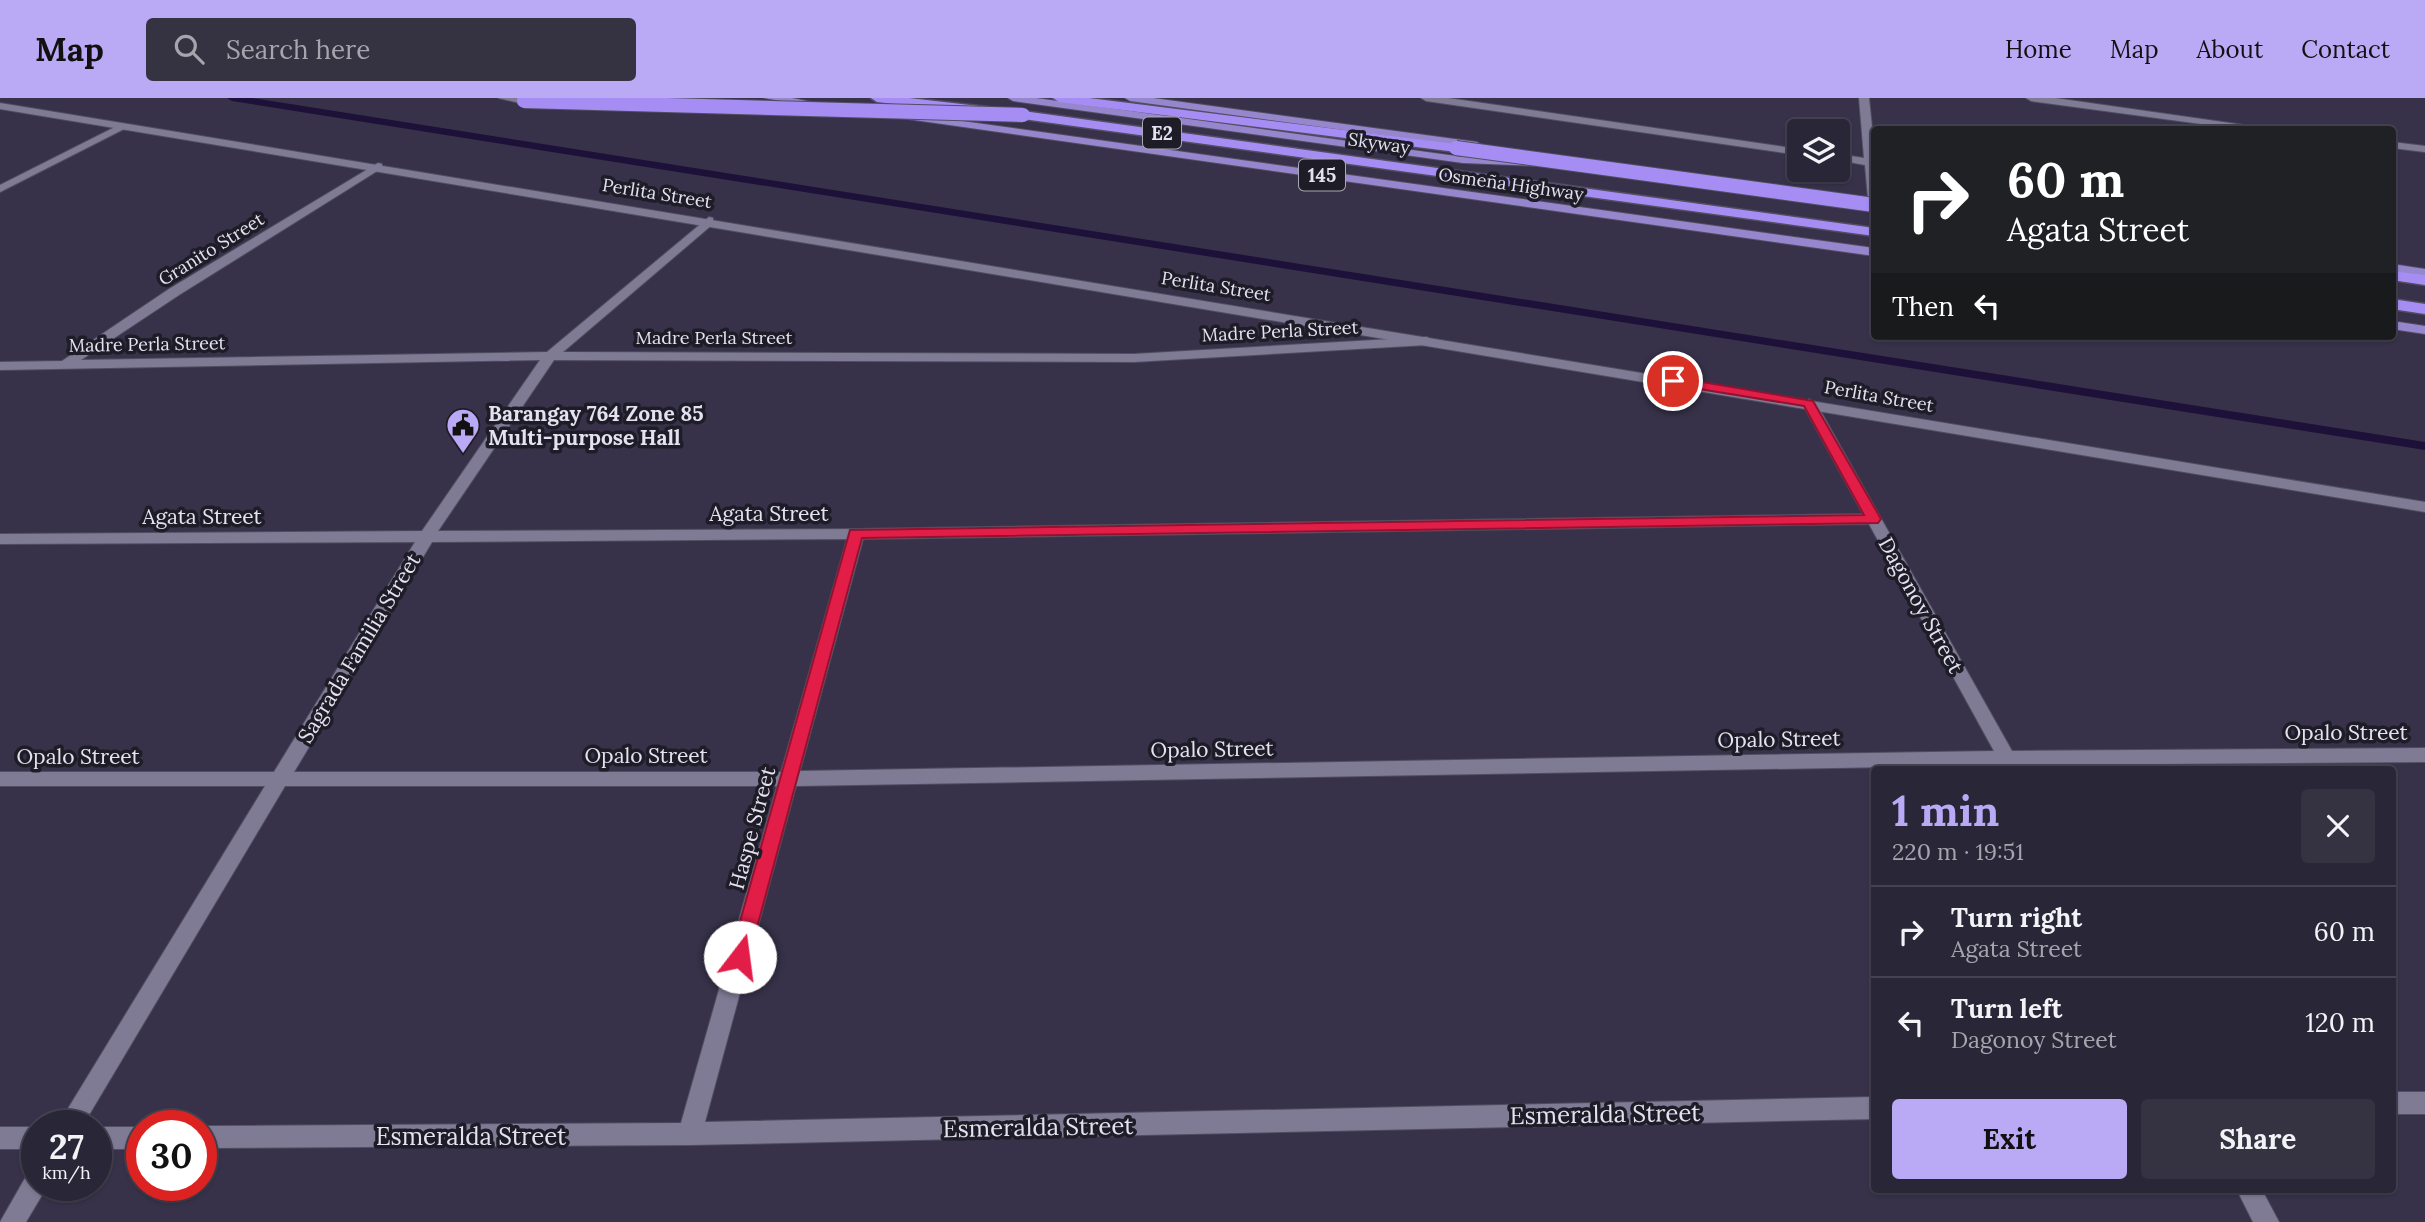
<!DOCTYPE html>
<meta charset="utf-8">
<style>
body{margin:0;font-family:Lora,serif;background:#353242;color:#f1f3f6;height:100vh;display:flex;flex-direction:column;font-size:26px;white-space:nowrap}
*{box-sizing:border-box;margin:0}
p{font-size:23px;color:#a5a5ad}
.icon{flex:none;width:38px;height:38px;fill:none;stroke:currentColor;stroke-width:2;stroke-linecap:round;stroke-linejoin:round}
.map{position:relative;flex:1;overflow:hidden}
.drawer{position:absolute;left:1871px;top:668px;width:525px;height:427px;display:flex;flex-direction:column;background:#292637;border-radius:7px;box-shadow:0 2px 5px #0004,0 0 0 2px #454352}
.drawer>*{flex:none}
.guide{position:absolute;left:1871px;top:28px;width:525px;height:214px;border-radius:7px;box-shadow:0 2px 5px #0004,0 0 0 2px #454352;background:#202124;color:#fff;overflow:hidden}
.fabs{position:absolute;left:1787px;top:21px;display:grid;gap:14px}
.fabs a{display:grid;place-items:center;width:63px;height:63px;border-radius:7px;background:#292637;box-shadow:0 2px 5px #0004,0 0 0 2px #454352;font-size:35px}
.speed{position:absolute;left:21px;top:1012px;display:flex;gap:14px;font-size:35px;font-weight:700;text-align:center}
.speed>*{display:grid;place-content:center;width:91px;height:91px;border-radius:50%;background:#292637;box-shadow:0 2px 5px #0004,0 0 0 2px #454352;line-height:1}
.speed small{font-size:18px;font-weight:400}
.speed .limit{border:10px solid #d22;background:#fff;color:#111}
.pin{position:absolute;display:grid;place-items:center;width:60px;height:60px;color:#fff;margin:-30px;border:4px solid #fff;border-radius:50%;box-shadow:0 2px 7px #0007}
.me{position:absolute;width:77px;margin:-38px;rotate:15deg;stroke-linejoin:round;filter:drop-shadow(0 0 5px #0008)}
.turn{display:flex;align-items:center;gap:24px;height:147px;padding:0 21px;font-size:32px}
.turn .icon{width:91px;height:91px;stroke-width:2.5}
.turn b{display:block;font-size:49px;line-height:60px}
.then{display:flex;align-items:center;height:66px;padding:0 21px;background:#0003;gap:14px;font-size:26px}
.round{display:grid;place-items:center;flex:none;width:74px;height:74px;border-radius:7px;background:#353242}
.head{display:flex;align-items:center;justify-content:space-between;height:119px;padding:0 21px}
h1{font-size:42px;font-weight:800;line-height:52px;color:#baaaf6}
.action{display:flex;gap:14px;margin-top:auto;padding:14px 21px}
.action a{flex:1;height:80px;border-radius:7px;background:#baaaf6;color:#111;font-size:28px;font-weight:800;line-height:80px;text-align:center}
.action a+a{background:#353242;color:#f1f3f6}
ul{padding:0;list-style:none}
li{display:flex;align-items:center;gap:21px;height:91px;padding:0 21px;border-top:2px solid #454352}
li div{flex:1}
li b{display:block;font-size:26px}
li em{font-style:normal}
header{display:flex;align-items:center;gap:42px;box-sizing:border-box;height:98px;padding:0 35px;background:#baaaf6;color:#111}
header strong{font-size:33px}
nav{display:flex;gap:38px;margin-inline-start:auto;font-size:24px}
.search{width:490px;height:63px;background:#353242;display:flex;align-items:center;gap:18px;box-sizing:border-box;padding:0 24px;border-radius:7px;color:#a5a5ad;font-size:26px}
.map>svg:first-child{display:block}
</style>
<header>
<strong>Map</strong>
<div class="search"><svg class="icon" aria-label="search" viewBox="0 0 24 24"><circle cx="10" cy="10" r="6"/><path d="M15 15l6 6"/></svg>Search here</div>
<nav><a>Home</a><a>Map</a><a>About</a><a>Contact</a></nav>
</header>
<div class="map">
<svg width="2425" height="1124" viewBox="0 0 2425 1124">
<rect width="100%" height="100%" fill="#373249"/>
<g fill="none" stroke-linecap="round" stroke-linejoin="round">
<path fill="#1d1139" fill-rule="evenodd" d="M227,0H252L2425,344V352L232,3Z"/>
<defs>
<path id="service" d="M498,0H524L529,3L524,6Z"/>
<g id="minor">
<path d="M1421,0H1448L1799,51V57L1426,3Z"/>
<path d="M1859,0H1869L1874,48V104L1868,101L1865,67L1838,62V56L1864,60Z"/>
<path d="M2026,0H2055L2279,32H2246L2031,3Z"/>
<path d="M119,27L128,29L0,94V87Z"/>
<path d="M2392,44L2425,48V54L2392,50Z"/>
<path d="M378,65L382,66V70L179,197L81,262L547,254L709,119L713,120V126L563,254L1134,256L1427,239L1434,243L1427,247L1134,264L554,262L438,433L856,431L1863,416L1802,305L1809,301L1816,305L2012,653L2425,650V664L2020,667V672H2004L2002,667L796,688L705,1024L1874,999V1021L690,1047L201,1050V1028L681,1025L777,688H285L83,1027H58L265,688H0V674H274L415,444L0,446V436L422,433L540,262L0,272V264L62,263L169,191ZM1869,426L1994,653L800,673L863,441ZM847,441L781,674H294L432,444Z"/>
<rect x="2392" y="994" width="33" height="22"/>
<rect x="0" y="1029" width="37" height="22"/>
<rect x="96" y="1029" width="46" height="22"/>
<path d="M37,1071V1087H48L26,1124H0L28,1075Z"/>
<path d="M2237,1092H2262L2279,1124H2253Z"/>
</g>
<path id="tertiary" d="M0,5L2425,404V414L0,11Z"/>
<g id="primary">
<path d="M764,0H792L826,7L821,10Z"/>
<path d="M1008,0H1036L1463,59L1540,62L1546,65L1540,68L1463,65L1013,3Z"/>
<path d="M1125,0H1153L1477,44L1482,47L1477,50L1130,3Z"/>
<path d="M904,15L1874,150V158L900,20L899,18Z"/>
<path d="M2392,166L2425,171V179L2392,174Z"/>
<path d="M2392,223L2425,228V236L2392,231Z"/>
</g>
<g id="motorway">
<path d="M871,0H909L1023,13L1874,130V138L1023,21L877,4Z"/>
<path d="M1053,0H1089L1456,46L1463,50L1456,54L1059,4Z"/>
<path d="M2392,173L2425,177V187L2392,182Z"/>
<path d="M2392,201L2425,206V216L2392,211Z"/>
</g>
</defs>
<use href="#service" stroke="#514e61" stroke-width="2"/>
<use href="#minor" stroke="#514e61" stroke-width="2"/>
<use href="#tertiary" stroke="#514e61" stroke-width="2"/>
<use href="#primary" stroke="#514e61" stroke-width="2"/>
<use href="#motorway" stroke="#514e61" stroke-width="3"/>
<use href="#service" fill="#7f7b95" fill-rule="evenodd"/>
<use href="#minor" fill="#7f7b95" fill-rule="evenodd"/>
<use href="#tertiary" fill="#7f7b95" fill-rule="evenodd"/>
<use href="#primary" fill="#9686ce" fill-rule="evenodd"/>
<use href="#motorway" fill="#a68df4" fill-rule="evenodd"/>
<defs>
<g id="motorway-bridge">
<path d="M524,3L1023,17"/>
<path d="M1456,50L1874,107"/>
</g>
</defs>
<use href="#motorway-bridge" stroke="#514e61" stroke-width="16" stroke-linecap="butt"/>
<use href="#motorway-bridge" stroke="#a68df4" stroke-width="14"/>
</g>
<path fill="#e11d48" stroke="#92132f" stroke-width="2" d="M1673,279L1813,303L1881,421L1878,425L862,440L749,859L746,865L740,867L733,865L730,859L850,432L1864,417L1804,308L1668,286V280Z"/>
<defs>
<symbol id="civic-pin" viewBox="-11 -11 22 30"><path d="M0 17L-7.5 6A9.5 9.5 0 1 1 7.5 6Z" fill="#baaaf6" stroke="#1e1c26"/><path d="M-.6-6.5H3V-4.5H.6V-3L4-1V1h2V6H-6V1h2V-1L-.6-3ZM-1.2 2.5V6h2.4V2.5Z" fill="#111"/></symbol>
</defs>
<g fill-rule="evenodd">
<use href="#civic-pin" x="444" y="308" width="38" height="52"/>
</g>
<g text-anchor="middle" dominant-baseline="central" stroke-width="7" stroke-linejoin="round" paint-order="stroke">
<g font-size="18" fill="#e4e2f1" stroke="#1e1c26">
<text transform="translate(1379 45) rotate(8)">Skyway</text>
<text transform="translate(1511 86) rotate(8)">Osmeña Highway</text>
<text transform="translate(657 95) rotate(9)">Perlita Street</text>
<text transform="translate(211 151) rotate(-32)">Granito Street</text>
<text transform="translate(1216 188) rotate(9)">Perlita Street</text>
<text transform="translate(1280 233) rotate(-3)">Madre Perla Street</text>
<text x="714" y="239">Madre Perla Street</text>
<text transform="translate(147 246) rotate(-1)">Madre Perla Street</text>
<text transform="translate(1879 298) rotate(10)">Perlita Street</text>
</g>
<g fill="#1e1c26" stroke="#a9a7b4" stroke-width="2">
<rect x="1143" y="19.5" width="38" height="31" rx="5"/>
<rect x="1299" y="61.5" width="46" height="31" rx="5"/>
</g>
<g font-size="19" font-weight="bold" fill="#e4e2f1">
<text x="1162" y="35">E2</text>
<text x="1322" y="77">145</text>
</g>
<g font-size="21" font-weight="bold" fill="#e4e2f1" stroke="#1e1c26" text-anchor="start">
<text x="488" y="315">Barangay 764 Zone 85<tspan x="488" dy="24">Multi-purpose Hall</tspan></text>
</g>
<g font-size="21" fill="#e4e2f1" stroke="#1e1c26">
<text x="769" y="415">Agata Street</text>
<text x="202" y="418">Agata Street</text>
<text transform="translate(1921 507) rotate(61)">Dagonoy Street</text>
<text transform="translate(359 550) rotate(-59)">Sagrada Familia Street</text>
<text x="2346" y="634">Opalo Street</text>
<text transform="translate(1779 641) rotate(-1)">Opalo Street</text>
<text transform="translate(1212 651) rotate(-1)">Opalo Street</text>
<text x="646" y="657">Opalo Street</text>
<text x="78" y="658">Opalo Street</text>
<text transform="translate(752 730) rotate(-75)">Haspe Street</text>
</g>
<g font-size="24" fill="#e4e2f1" stroke="#1e1c26">
<text transform="translate(1605 1016) rotate(-1)">Esmeralda Street</text>
<text transform="translate(1038 1029) rotate(-1)">Esmeralda Street</text>
<text x="471" y="1038">Esmeralda Street</text>
</g>
</g>
</svg>
<div class="fabs">
<a><svg class="icon" aria-label="layers" viewBox="0 0 24 24"><path d="M12 4l9 5-9 5-9-5zM3 14l9 5 9-5"/></svg></a>
</div>
<div class="speed"><div>27<small>km/h</small></div><div class="limit">30</div></div>
<div class="pin" style="left:1673px;top:283px;background:#d93025"><svg class="icon" aria-label="arrive" viewBox="0 0 24 24"><path d="M6 21V4h12l-3 4 3 4H6"/></svg></div>
<svg class="me" style="left:740px;top:859px" viewBox="-20 -20 40 40"><circle r="19" fill="#fff"/><path d="M0-13L10 11 0 6-10 11z" fill="#e11d48"/></svg>
<div class="guide">
<div class="turn"><svg class="icon" aria-label="right" viewBox="0 0 24 24"><path d="M7 20v-9h11M14 6l5 5-5 5"/></svg><div><b>60 m</b>Agata Street</div></div>
<div class="then">Then<svg class="icon" aria-label="left" viewBox="0 0 24 24"><path d="M17 20v-9H6M10 6l-5 5 5 5"/></svg></div>
</div>
<section class="drawer">
<div class="head"><div><h1>1 min</h1><p>220 m · 19:51</p></div><a class="round"><svg class="icon" aria-label="close" viewBox="0 0 24 24"><path d="M6 6l12 12M18 6L6 18"/></svg></a></div>
<ul>
<li><svg class="icon" aria-label="right" viewBox="0 0 24 24"><path d="M7 20v-9h11M14 6l5 5-5 5"/></svg><div><b>Turn right</b><p>Agata Street</p></div><em>60 m</em></li>
<li><svg class="icon" aria-label="left" viewBox="0 0 24 24"><path d="M17 20v-9H6M10 6l-5 5 5 5"/></svg><div><b>Turn left</b><p>Dagonoy Street</p></div><em>120 m</em></li>
</ul>
<div class="action"><a>Exit</a><a>Share</a></div>
</section>
</div>
